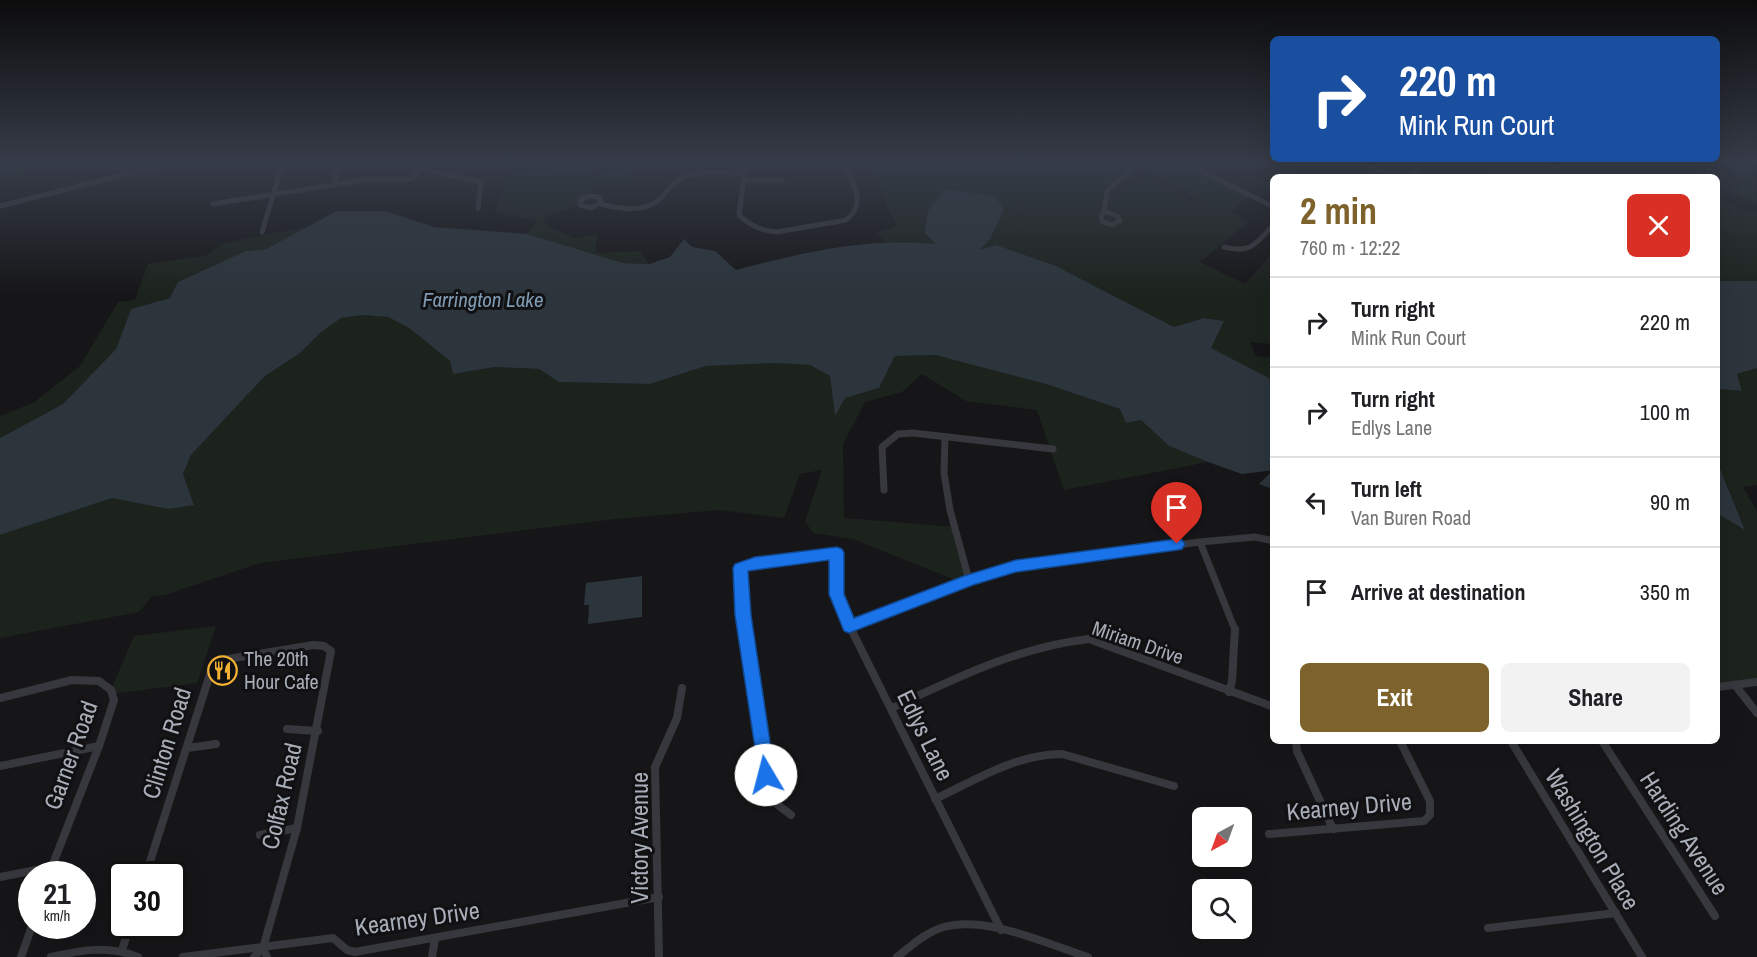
<!DOCTYPE html>
<meta charset="utf-8">
<style>
body{margin:0;font-family:"Archivo Narrow",sans-serif;background:#f2f2f2;color:#202124;height:100vh;display:flex;flex-direction:column;font-size:22px;white-space:nowrap}
*{box-sizing:border-box;margin:0}
p{font-size:20px;color:#757577}
.icon{flex:none;width:33px;height:33px;fill:none;stroke:currentColor;stroke-width:2;stroke-linecap:round;stroke-linejoin:round}
.map{position:relative;flex:1;overflow:hidden}
.panel{position:absolute;left:1270px;top:174px;width:450px;height:570px;display:flex;flex-direction:column;background:#fff;border-radius:9px;box-shadow:0 6px 24px #0002}
.panel>*{flex:none}
.top-card{position:absolute;left:1270px;top:36px;width:450px;height:126px;border-radius:9px;box-shadow:0 6px 24px #0002;background:#1a4fa0;color:#fff;overflow:hidden}
.needle{width:39px;rotate:221deg}
.controls{position:absolute;left:1192px;top:807px;display:grid;gap:12px}
.controls a{display:grid;place-items:center;width:60px;height:60px;border-radius:9px;background:#fff;box-shadow:0 6px 24px #0002;font-size:30px}
.speed{position:absolute;left:18px;top:861px;display:flex;gap:12px;font-size:30px;font-weight:700;text-align:center}
.speed>*{display:grid;place-content:center;width:78px;height:78px;border-radius:50%;background:#fff;box-shadow:0 6px 24px #0002;line-height:1}
.speed small{font-size:15px;font-weight:400}
.speed .limit{border:3px solid #111;border-radius:9px;background:#fff;color:#111}
.pin{position:absolute;display:grid;place-items:center;width:51px;height:51px;color:#fff;margin:-62px -26px;border-radius:50% 50% 50% 0;rotate:-45deg;box-shadow:0 0 6px #0007}
.pin .icon{rotate:45deg}
.me{position:absolute;width:66px;margin:-33px;rotate:352deg;stroke-linejoin:round;filter:drop-shadow(0 0 4px #0008)}
.turn{display:flex;align-items:center;gap:21px;height:126px;padding:0 30px;font-size:27px}
.turn .icon{width:78px;height:78px;stroke-width:2.5}
.turn b{display:block;font-size:42px;line-height:51px}
.round{display:grid;place-items:center;flex:none;width:63px;height:63px;border-radius:9px;background:#f2f2f2}
.summary{display:flex;align-items:center;justify-content:space-between;height:102px;padding:0 30px}
h1{font-size:36px;font-weight:800;line-height:45px;color:#7e622b}
.action{display:flex;gap:12px;margin-top:auto;padding:12px 30px}
.action a{flex:1;height:69px;border-radius:9px;background:#7e622b;color:#fff;font-size:24px;font-weight:800;line-height:69px;text-align:center}
.action a+a{background:#f2f2f2;color:#202124}
ul{padding:0;list-style:none}
li{display:flex;align-items:center;gap:18px;height:90px;padding:0 30px;border-top:2px solid #e0e0e0}
li div{flex:1}
li b{display:block;font-size:22px}
li em{font-style:normal}
.map>svg:first-child{display:block}
</style>
<div class="map">
<svg width="1757" height="957" viewBox="0 0 1757 957">
<rect width="100%" height="100%" fill="#161618"/>
<g fill="#1c231d" fill-rule="evenodd">
<path d="M0,162H70L0,179Z"/>
<path d="M551,162H591L588,177L635,166L631,182L593,183L589,201L546,217L543,223L574,238L597,234L596,253L640,251L649,264L623,263L527,234L538,222L495,212L509,173L547,172Z"/>
<path d="M870,162H1182L1249,196L1231,212L1249,222L1200,262L1245,284L1273,252V344L1250,342L1256,356L1273,358V380L1210,348L1224,321L1204,318L1174,327L1056,266L937,244L907,241L885,243L877,232L897,226L890,214ZM1141,169L1212,205L1199,200L1194,202L1145,176L1116,196L1108,193Z"/>
<path d="M1489,162H1536L1558,177H1488Z"/>
<path d="M1714,162H1755L1757,204L1733,192V187L1753,185Z"/>
<path d="M1718,197L1749,213L1757,211V281H1718Z"/>
<path d="M309,226L266,249L246,251L170,298L131,309L116,349L63,404L0,438V416L33,403L80,366L118,302L135,300L148,264L207,255L221,244Z"/>
<path d="M361,315L388,317L409,328L450,361L453,374L495,367L539,369L559,382L650,384L706,366L775,363L810,365L830,376L835,415L844,398L879,388L895,356L935,355L1046,384L1120,409L1126,423L1141,420L1169,446L1208,462L1064,490L1037,410L966,401L922,374L902,392L865,402L843,444L844,518L956,527L970,578L960,582L853,539L813,533L805,521L822,470L800,474L784,518L719,510L615,519L260,563L165,595L152,596L139,612L0,638V535L112,498L168,509L194,504L183,474L191,455L265,376L299,354L320,333L341,318Z"/>
<path d="M1757,368V485L1743,487L1757,512V680L1718,686V514L1745,529L1718,464V389L1742,391L1737,374Z"/>
<path d="M216,626L197,683L112,694L111,690L134,636Z"/>
</g>
<g fill="#2c353c">
<path d="M944,189L994,196L1004,209L990,239L979,250L996,245L1056,266L1174,327L1204,318L1224,321L1211,348L1273,380V489L1259,484L1273,470L1242,474L1208,462L1169,446L1141,420L1126,423L1120,409L1046,384L935,355L895,356L879,388L845,398L835,416L830,376L810,365L775,363L706,366L650,384L559,382L539,369L495,367L453,374L450,361L409,328L388,317L362,315L341,318L320,333L299,354L265,376L191,455L183,474L194,505L168,509L112,498L0,535V438L63,404L116,349L131,309L170,298L178,282L246,251L266,249L337,211H385L434,227L527,234L623,263L649,264L670,257L684,239L692,247L715,251L736,270C800,253 869,237 936,244L925,233L928,211Z"/>
<path d="M1718,281H1757V368L1737,374L1742,391L1718,389V299L1720,297L1718,296Z"/>
<path d="M1718,464L1745,530L1718,514Z"/>
<path d="M642,576V617L588,624L589,605H584L586,583Z"/>
</g>
<g fill="none" stroke-linecap="round" stroke-linejoin="round">
<g stroke="#37383d" stroke-width="5">
<path d="M122,162L124,174"/>
<path d="M746,162L739,215C750,226 762,231 777,232L846,220C868,203 852,182 843,162"/>
<path d="M1183,162L1274,207"/>
<path d="M1357,162L1401,177"/>
<path d="M1544,162L1549,167H1559L1554,162"/>
<path d="M418,168L481,182L478,209"/>
<path d="M1412,177L1423,162"/>
<path d="M743,180H783"/>
<path d="M334,185L340,162"/>
<path d="M590,196L599,197L601,202L591,208L580,205L581,199Z"/>
<path d="M213,204L369,179H411L417,175L419,162"/>
<path d="M600,204C621,209 646,214 662,197C669,189 673,182 683,178C701,170 724,173 744,173"/>
<path d="M0,206L174,162"/>
<path d="M1104,211L1107,191L1139,162"/>
<path d="M1104,211L1117,216L1120,221L1112,225L1103,222L1101,218Z"/>
<path d="M262,232L283,162"/>
<path d="M1224,247C1251,254 1257,243 1274,224"/>
</g>
<g stroke="#37383d" stroke-width="7">
<path d="M945,437L944,473L950,510L969,580"/>
<path d="M884,490L882,447L898,434L913,433L1053,449"/>
<path d="M1200,542L1235,630"/>
<path d="M850,627L969,580L1016,566L1200,542L1255,537L1274,541"/>
<path d="M745,630L740,568L755,563L837,553L836,594L852,630"/>
</g>
<g stroke="#37383d" stroke-width="8">
<path d="M745,629L769,798L791,815"/>
<path d="M851,629L1001,930"/>
<path d="M1735,685L1757,713"/>
<path d="M1718,687L1757,682"/>
<path d="M1229,692L1232,681L1235,629"/>
<path d="M0,698L72,680L99,681L111,690L114,700L99,746L49,874"/>
<path d="M892,708C956,678 1018,647 1089,639L1274,707"/>
<path d="M287,729L318,731"/>
<path d="M1296,741L1297,751L1333,829"/>
<path d="M1511,741L1642,957"/>
<path d="M1602,741L1715,916"/>
<path d="M187,748L216,744"/>
<path d="M0,766L99,746"/>
<path d="M935,799C976,780 1016,754 1062,754L1174,786"/>
<path d="M1269,834L1424,821L1430,815V801L1400,741"/>
<path d="M260,835L297,828"/>
<path d="M146,874L212,668L222,660L313,645L324,646L331,651L297,828L263,948L254,957"/>
<path d="M0,877L51,867"/>
<path d="M1488,928L1616,913"/>
<path d="M263,948L267,957"/>
<path d="M122,950L130,926"/>
<path d="M21,957L32,926"/>
<path d="M51,957C81,950 108,945 138,957"/>
<path d="M183,957L333,938L347,950L355,952L659,897"/>
<path d="M432,957L435,939"/>
<path d="M659,957L655,767L677,718L682,688"/>
<path d="M897,957C911,946 926,932 944,927C986,915 1047,944 1088,957"/>
</g>
</g>
<linearGradient id="sky" x2="0" y2="1"><stop stop-color="#0c0c0d"/><stop offset="0.55" stop-color="#363c48"/><stop offset="1" stop-color="#363c48" stop-opacity="0"/></linearGradient>
<rect width="1757" height="296" fill="url(#sky)"/>
<path fill="#1a73e8" stroke="#114b97" stroke-width="1.5" d="M1177,539L1182,540L1185,544L1182,549L1177,550L1016,572L973,585L849,633L844,631L829,594V560L748,571L751,615L775,775L772,781L766,783L760,781L735,615L733,568L735,564L755,557L837,547L842,549L844,553V594L854,618L964,576L1016,560Z"/>
<defs>
<symbol id="restaurant-ring" viewBox="-11 -11 22 22"><circle r="9.5" fill="#111113" stroke="#f2b134" stroke-width="1.5"/><path d="M-5-6h1v4h1v-4h1v4h1v-4h1v5L-1.5 .5V6h-2V.5L-5-1ZM5-6V6H3V1.5H1.5Q1.5-4 5-6Z" fill="#f2b134"/></symbol>
</defs>
<g fill-rule="evenodd">
<use href="#restaurant-ring" x="206" y="654" width="33" height="33"/>
</g>
<g text-anchor="middle" dominant-baseline="central" stroke-width="6" stroke-linejoin="round" paint-order="stroke">
<g font-size="20" fill="#a8adb8" stroke="#111113">
<text transform="translate(1138 642) rotate(19)">Miriam Drive</text>
</g>
<g font-size="20" fill="#a8adb8" stroke="#111113" text-anchor="start">
<text x="244" y="658">The 20th<tspan x="244" dy="23">Hour Cafe</tspan></text>
</g>
<g font-size="21" font-style="italic" fill="#7f9bb3" stroke="#111113">
<text x="483" y="299">Farrington Lake</text>
</g>
<g font-size="24" fill="#a8adb8" stroke="#111113">
<text transform="translate(926 735) rotate(64)">Edlys Lane</text>
<text transform="translate(166 743) rotate(-73)">Clinton Road</text>
<text transform="translate(70 755) rotate(-70)">Garner Road</text>
<text transform="translate(281 796) rotate(-77)">Colfax Road</text>
<text transform="translate(1349 806) rotate(-5)">Kearney Drive</text>
<text transform="translate(1685 833) rotate(57)">Harding Avenue</text>
<text transform="translate(639 838) rotate(-90)">Victory Avenue</text>
<text transform="translate(1593 839) rotate(59)">Washington Place</text>
<text transform="translate(417 918) rotate(-8)">Kearney Drive</text>
</g>
</g>
</svg>
<div class="controls">
<a><svg class="needle" viewBox="-14 -14 28 28"><path d="M0-13l5 13h-10z" fill="#e53935"/><path d="M0 13l5-13h-10z" fill="#757577"/></svg></a>
<a><svg class="icon" aria-label="search" viewBox="0 0 24 24"><circle cx="10" cy="10" r="6"/><path d="M15 15l6 6"/></svg></a>
</div>
<div class="speed"><div>21<small>km/h</small></div><div class="limit">30</div></div>
<div class="pin" style="left:1177px;top:544px;background:#d93025"><svg class="icon" aria-label="arrive" viewBox="0 0 24 24"><path d="M6 21V4h12l-3 4 3 4H6"/></svg></div>
<svg class="me" style="left:766px;top:775px" viewBox="-20 -20 40 40"><circle r="19" fill="#fff"/><path d="M0-13L10 11 0 6-10 11z" fill="#1a73e8"/></svg>
<div class="top-card">
<div class="turn"><svg class="icon" aria-label="right" viewBox="0 0 24 24"><path d="M7 20v-9h11M14 6l5 5-5 5"/></svg><div><b>220 m</b>Mink Run Court</div></div>
</div>
<section class="panel">
<div class="summary"><div><h1>2 min</h1><p>760 m · 12:22</p></div><a class="round" style="background:#d93025;color:#fff"><svg class="icon" aria-label="close" viewBox="0 0 24 24"><path d="M6 6l12 12M18 6L6 18"/></svg></a></div>
<ul>
<li><svg class="icon" aria-label="right" viewBox="0 0 24 24"><path d="M7 20v-9h11M14 6l5 5-5 5"/></svg><div><b>Turn right</b><p>Mink Run Court</p></div><em>220 m</em></li>
<li><svg class="icon" aria-label="right" viewBox="0 0 24 24"><path d="M7 20v-9h11M14 6l5 5-5 5"/></svg><div><b>Turn right</b><p>Edlys Lane</p></div><em>100 m</em></li>
<li><svg class="icon" aria-label="left" viewBox="0 0 24 24"><path d="M17 20v-9H6M10 6l-5 5 5 5"/></svg><div><b>Turn left</b><p>Van Buren Road</p></div><em>90 m</em></li>
<li><svg class="icon" aria-label="arrive" viewBox="0 0 24 24"><path d="M6 21V4h12l-3 4 3 4H6"/></svg><div><b>Arrive at destination</b></div><em>350 m</em></li>
</ul>
<div class="action"><a>Exit</a><a>Share</a></div>
</section>
</div>
